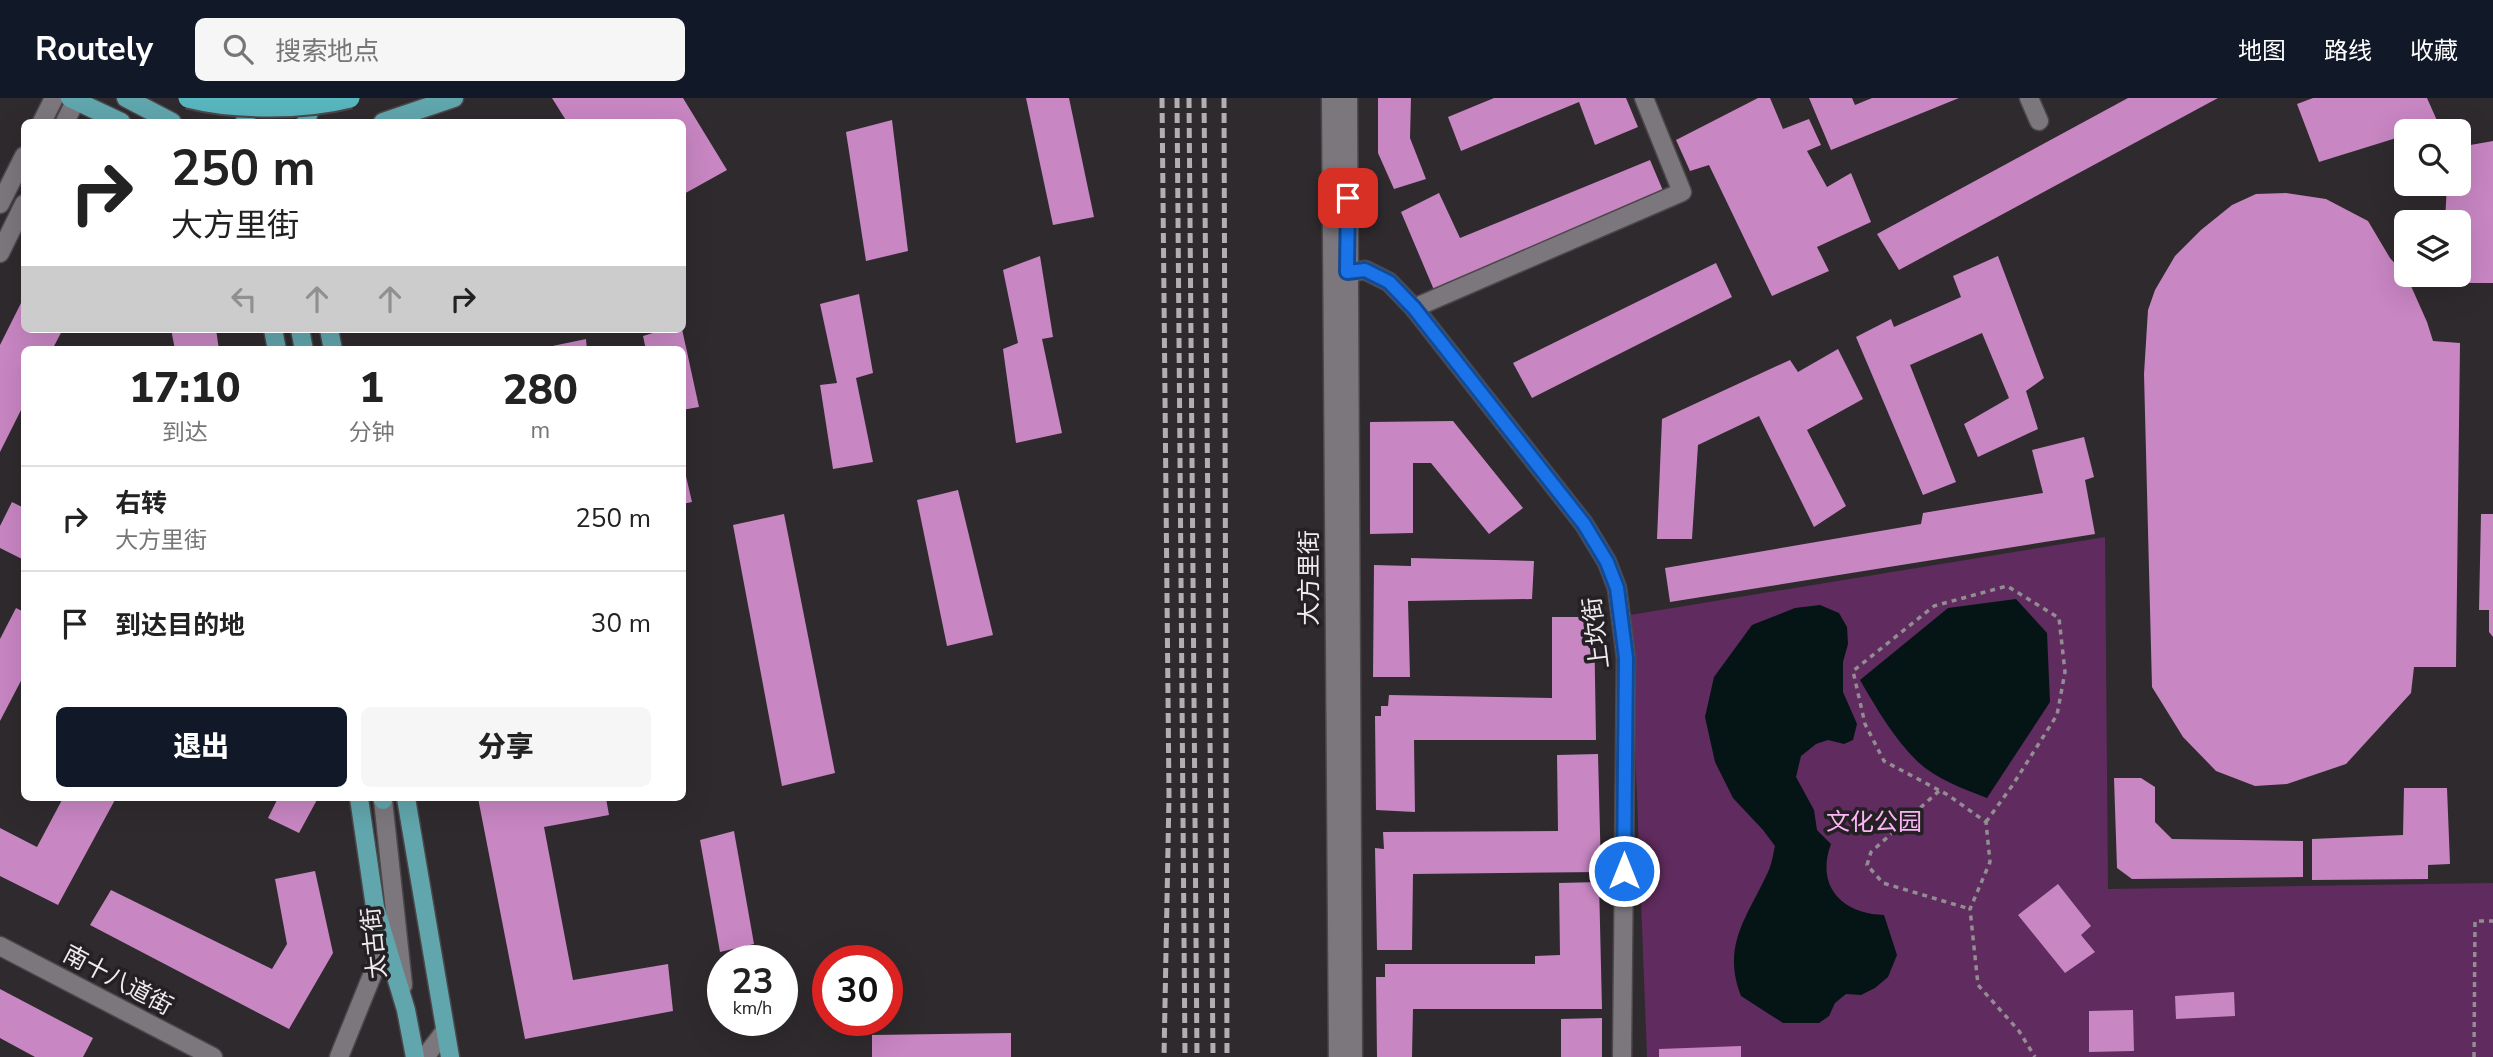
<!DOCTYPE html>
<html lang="zh">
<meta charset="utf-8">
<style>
body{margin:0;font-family:"Nunito Sans","Noto Sans SC",sans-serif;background:#f6f6f6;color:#222;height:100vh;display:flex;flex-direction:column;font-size:26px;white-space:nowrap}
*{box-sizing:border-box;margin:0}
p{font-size:23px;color:#767676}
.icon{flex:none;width:38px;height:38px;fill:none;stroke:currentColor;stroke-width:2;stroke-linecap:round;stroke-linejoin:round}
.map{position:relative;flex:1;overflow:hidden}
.side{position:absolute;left:21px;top:248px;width:665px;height:455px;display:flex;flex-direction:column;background:#fff;border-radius:10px;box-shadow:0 7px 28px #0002}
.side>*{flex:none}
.banner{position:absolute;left:21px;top:21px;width:665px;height:214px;border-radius:10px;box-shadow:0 7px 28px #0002;background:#fff;color:#222;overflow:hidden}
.buttons{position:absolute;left:2394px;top:21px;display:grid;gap:14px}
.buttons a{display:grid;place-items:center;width:77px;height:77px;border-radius:10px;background:#fff;box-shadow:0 7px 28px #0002;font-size:35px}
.speed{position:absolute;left:707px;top:847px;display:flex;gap:14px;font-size:35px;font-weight:700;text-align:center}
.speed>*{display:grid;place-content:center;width:91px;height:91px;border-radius:50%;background:#fff;box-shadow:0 7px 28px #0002;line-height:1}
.speed small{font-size:18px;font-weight:400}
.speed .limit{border:10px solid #d22;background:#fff;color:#111}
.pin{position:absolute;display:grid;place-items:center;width:60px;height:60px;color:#fff;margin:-30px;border-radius:14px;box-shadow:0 4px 10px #0006}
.me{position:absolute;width:77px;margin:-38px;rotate:0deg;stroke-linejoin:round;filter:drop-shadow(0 0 5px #0008)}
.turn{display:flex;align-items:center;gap:24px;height:147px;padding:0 35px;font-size:32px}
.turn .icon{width:91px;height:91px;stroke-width:2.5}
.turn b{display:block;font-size:49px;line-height:60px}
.lanes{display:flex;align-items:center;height:66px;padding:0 35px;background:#0003;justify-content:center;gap:35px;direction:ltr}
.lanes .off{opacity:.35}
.eta{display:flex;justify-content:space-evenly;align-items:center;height:119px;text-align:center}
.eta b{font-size:42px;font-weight:800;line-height:49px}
.primary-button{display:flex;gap:14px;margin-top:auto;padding:14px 35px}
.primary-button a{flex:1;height:80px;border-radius:10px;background:#111827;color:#fff;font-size:28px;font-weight:800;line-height:80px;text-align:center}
.primary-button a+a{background:#f6f6f6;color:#222}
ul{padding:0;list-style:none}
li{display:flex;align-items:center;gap:21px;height:105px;padding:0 35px;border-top:2px solid #e0e0e0}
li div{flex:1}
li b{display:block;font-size:26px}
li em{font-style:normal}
header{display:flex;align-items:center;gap:42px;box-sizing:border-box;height:98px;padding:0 35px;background:#111827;color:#fff}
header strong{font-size:33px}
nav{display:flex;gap:38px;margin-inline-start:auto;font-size:24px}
.search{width:490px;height:63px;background:#f6f6f6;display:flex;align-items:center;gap:18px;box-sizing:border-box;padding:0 24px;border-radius:10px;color:#767676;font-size:26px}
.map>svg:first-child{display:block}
</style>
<header>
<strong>Routely</strong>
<div class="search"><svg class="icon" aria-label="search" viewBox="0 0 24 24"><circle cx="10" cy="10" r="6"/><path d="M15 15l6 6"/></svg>搜索地点</div>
<nav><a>地图</a><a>路线</a><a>收藏</a></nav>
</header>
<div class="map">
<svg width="2493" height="959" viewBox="0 0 2493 959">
<rect width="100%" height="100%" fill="#2f2a2e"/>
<path fill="#602b5e" d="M2105,439L2108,791L2493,785V959H1647L1630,517Z"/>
<g fill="#051516">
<path d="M2016,501L2047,535L2050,604L1987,700C1964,691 1936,681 1918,664C1894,641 1877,611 1860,582L1948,510Z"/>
<path d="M1820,507L1839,515L1847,529L1848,546L1843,564V594L1857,626L1853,642L1844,646L1828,642L1816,646L1801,658L1796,679L1814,712L1817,732L1831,746C1815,789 1843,816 1884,817L1897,857L1888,879L1875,890L1861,897L1846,896L1835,905L1829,918L1819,925H1783L1741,898C1721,847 1748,818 1768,774C1772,766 1773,756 1775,748L1763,732L1733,700L1715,664L1705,619L1714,579L1752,527L1795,510Z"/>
</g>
<g fill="#c886c3">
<path d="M552,0H683L727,72L682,97V24H567Z"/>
<path d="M1026,0H1069L1094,119L1053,127Z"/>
<path d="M1378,0H1411L1410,40L1426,81L1394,91L1378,55Z"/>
<path d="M1494,0H1626L1638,29L1595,47L1579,4L1461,53L1448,19Z"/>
<path d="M1758,0H1770L1783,31L1809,21L1821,47L1807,53L1827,89L1851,75L1871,124L1817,149L1829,173L1772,198L1709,67L1690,73L1676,42Z"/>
<path d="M1809,0H1852L1855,7L1872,0H1959L1831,52Z"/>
<path d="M2128,0H2218L1899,172L1877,136Z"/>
<path d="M2313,0H2427L2439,27L2419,33H2406V37L2319,64L2297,6Z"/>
<path d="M892,22L908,153L866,163L846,34Z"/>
<path d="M2493,43V185H2443V177H2459V124H2445L2447,86H2459V49Z"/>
<path d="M1650,62L1664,95L1434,192L1401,114L1439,95L1460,140Z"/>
<path d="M2286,95L2326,101L2368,123L2390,160L2407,179L2427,224L2433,243L2460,245L2456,569H2414L2411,595L2346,666L2287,686L2255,688L2216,673L2183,639L2152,589L2144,276L2148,212L2155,192L2175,158L2201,132L2232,107L2256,96Z"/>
<path d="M1040,158L1053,239L1042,241L1062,335L1016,345L1003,251L1018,245L1003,172Z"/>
<path d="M1998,158L2044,280L2026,293L2038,331L1978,359L1964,326L2009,300L1982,235L1910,267L1956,384L1923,397L1856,239L1891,221L1894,229L1961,199L1953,178Z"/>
<path d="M1716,165L1732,199L1532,300L1513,265Z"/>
<path d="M859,196L873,275L856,280L873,364L833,371L820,287L837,285L820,206Z"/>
<path d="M24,199V231H63L52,252H24V306L0,354V247Z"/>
<path d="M171,231H216L219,252H175Z"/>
<path d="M666,231H682L699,309L682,312V252H646L643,238Z"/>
<path d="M586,241L587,252H539L538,251Z"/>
<path d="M1838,251L1863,301L1807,332L1846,408L1814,429L1759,318L1698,347L1692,441H1657L1662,321L1790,262L1798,274Z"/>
<path d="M1453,323L1523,410L1489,436L1431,365H1413V435L1370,436V324Z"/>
<path d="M2084,339L2094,379L2085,382L2095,436L1670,504L1665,470L1921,426L1923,415L2043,395L2032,352Z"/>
<path d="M682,361L692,404L682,406Z"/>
<path d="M958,392L993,537L947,548L917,402Z"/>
<path d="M12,404L24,410V462L0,450V428Z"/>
<path d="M784,416L835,675L782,688L733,427Z"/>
<path d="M2481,416H2493V539L2489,534V512H2479Z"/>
<path d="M1411,460L1534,463L1532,501L1408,503L1410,579H1373L1374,467L1411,468Z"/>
<path d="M16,510L24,514V577L0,623V541Z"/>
<path d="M1552,519H1594L1596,642H1414L1415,714L1376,712L1375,618H1381V608H1388L1389,597L1552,600Z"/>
<path d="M1598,656L1601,774L1413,776L1412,852H1377L1375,750L1384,751L1383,734L1558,733L1557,657Z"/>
<path d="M2114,680H2141L2155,689V724L2172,741L2303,743V779L2132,781L2117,770Z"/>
<path d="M2404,690H2447L2450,766L2428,767V781L2312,782V741L2403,737Z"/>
<path d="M63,700H116L58,807L0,778V730L37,749Z"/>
<path d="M278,700H318L299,735L268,720Z"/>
<path d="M478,700H606L609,717L544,729L573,882L668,866L673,913L525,941Z"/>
<path d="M734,733L754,846L720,854L700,742Z"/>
<path d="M315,773L333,855L289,931L90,827L111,792L272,871L287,846L275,781Z"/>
<path d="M1599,784L1602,911H1413L1412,959H1377L1376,879H1385V866H1535V858L1560,857L1559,785Z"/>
<path d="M2058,786L2091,828L2081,837L2095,854L2065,875L2018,817Z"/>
<path d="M0,891L93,940L83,959H35L0,940Z"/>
<path d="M2234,894L2235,918L2176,921L2175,898Z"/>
<path d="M2133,912L2134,953L2089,954V913Z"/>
<path d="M1602,920V959H1561V921Z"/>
<path d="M1011,935V959H872V937Z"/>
<path d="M1741,948V959H1659V951Z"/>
</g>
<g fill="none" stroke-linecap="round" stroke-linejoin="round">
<defs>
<g id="minor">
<path d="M2029,0L2039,23"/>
<path d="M1347,175L1365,172L1389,184L1414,210L1584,426L1607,464L1617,490L1626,560L1622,959"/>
<path d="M1414,210L1682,94L1644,0"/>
</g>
<g id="tertiary">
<path d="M383,702L403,887"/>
<path d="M0,848L213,959"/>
</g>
<g id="secondary">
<path d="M1331,0L1338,959"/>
<path d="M1348,0L1353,959"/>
<path d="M42,24L54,0"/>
<path d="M65,24L77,0"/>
<path d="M0,106L24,58"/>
<path d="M0,155L24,106"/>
<path d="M339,959L386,843"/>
<path d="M425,959L445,933"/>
</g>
<g id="primary">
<path d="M70,0L121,24"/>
<path d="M126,0L172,24"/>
<path d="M245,24L249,0"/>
<path d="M306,24L313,0"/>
<path d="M383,24L454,0"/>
<path d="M273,231L277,252"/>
<path d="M300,231L304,252"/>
<path d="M329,231L333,252"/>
<path d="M359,700L375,809L406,912L415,959"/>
<path d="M382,700L383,702"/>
<path d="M406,700L450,959"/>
</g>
</defs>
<use href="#minor" stroke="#4b474a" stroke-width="21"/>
<use href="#tertiary" stroke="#4b474a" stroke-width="21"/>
<use href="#secondary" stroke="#4b474a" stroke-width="21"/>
<use href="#primary" stroke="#4b474a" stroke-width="21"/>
<g stroke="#918d91" stroke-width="3.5" stroke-dasharray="5 5" stroke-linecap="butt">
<path d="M1939,693L1871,754L1867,767L1883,785L1970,811"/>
<path d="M1986,724L2012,688L2057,617L2065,574L2059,520L2007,488L1934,508L1853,573L1865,626L1884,663L1948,697L1986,724L1990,764L1970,811L1978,887L2019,933L2035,959"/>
<path d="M2474,959L2475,823H2493"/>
</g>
<use href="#minor" stroke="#7c777c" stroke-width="18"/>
<use href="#tertiary" stroke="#7c777c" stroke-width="18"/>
<use href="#secondary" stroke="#7c777c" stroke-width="18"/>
<use href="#primary" stroke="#61a6ad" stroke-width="18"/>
<g stroke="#b2afb2" stroke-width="5" stroke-dasharray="10 5" stroke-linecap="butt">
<path d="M1162,0L1169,698L1164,959"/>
<path d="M1177,0L1185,959"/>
<path d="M1189,0L1197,959"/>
<path d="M1204,0L1213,959"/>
<path d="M1224,0L1227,959"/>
</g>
<defs>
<path id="trunk-bridge" d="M188,0C235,12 303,12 350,0"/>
</defs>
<use href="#trunk-bridge" stroke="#4b474a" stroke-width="23" stroke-linecap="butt"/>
<use href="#trunk-bridge" stroke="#58b6be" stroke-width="19"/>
</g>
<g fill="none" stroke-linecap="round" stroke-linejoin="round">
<defs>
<path id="route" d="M1348,100L1347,174L1365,172L1389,184L1414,210L1584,426L1607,464L1617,490L1626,560L1624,773"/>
</defs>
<use href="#route" stroke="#114b97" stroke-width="18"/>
<use href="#route" stroke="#1a73e8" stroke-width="12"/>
</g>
<g text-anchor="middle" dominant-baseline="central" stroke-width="7" stroke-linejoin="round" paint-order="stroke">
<g font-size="24" fill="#efecef" stroke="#252024">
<text transform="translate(1309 480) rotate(-90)">大方里街</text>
<text transform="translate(1596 535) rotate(-97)">上坎街</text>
<text transform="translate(374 845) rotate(-96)">太古街</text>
<text transform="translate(118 882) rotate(28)">南十八道街</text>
</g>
<g font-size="24" fill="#fbb5f5" stroke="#252024">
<text x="1874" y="724">文化公园</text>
</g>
</g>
</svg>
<div class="buttons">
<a><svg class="icon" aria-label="search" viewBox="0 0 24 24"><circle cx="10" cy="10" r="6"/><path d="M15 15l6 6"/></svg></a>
<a><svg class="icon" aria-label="layers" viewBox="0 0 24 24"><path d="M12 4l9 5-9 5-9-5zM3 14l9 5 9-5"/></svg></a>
</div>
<div class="speed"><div>23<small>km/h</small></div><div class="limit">30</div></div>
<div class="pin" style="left:1348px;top:100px;background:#d93025"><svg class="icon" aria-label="arrive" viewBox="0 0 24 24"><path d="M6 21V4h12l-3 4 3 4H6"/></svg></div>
<svg class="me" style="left:1624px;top:773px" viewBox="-20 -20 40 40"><circle r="17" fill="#1a73e8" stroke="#fff" stroke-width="3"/><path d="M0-11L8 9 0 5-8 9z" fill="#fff"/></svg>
<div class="banner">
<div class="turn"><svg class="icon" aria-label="right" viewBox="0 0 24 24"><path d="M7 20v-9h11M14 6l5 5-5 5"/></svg><div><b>250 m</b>大方里街</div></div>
<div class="lanes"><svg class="icon off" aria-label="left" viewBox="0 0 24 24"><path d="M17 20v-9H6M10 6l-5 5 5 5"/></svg><svg class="icon off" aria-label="ahead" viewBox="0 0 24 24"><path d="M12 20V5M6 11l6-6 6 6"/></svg><svg class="icon off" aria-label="ahead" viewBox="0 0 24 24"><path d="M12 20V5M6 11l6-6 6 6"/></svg><svg class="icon" aria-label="right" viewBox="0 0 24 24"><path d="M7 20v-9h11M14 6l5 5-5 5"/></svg></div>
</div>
<section class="side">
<div class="eta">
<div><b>17:10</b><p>到达</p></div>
<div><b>1</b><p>分钟</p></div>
<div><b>280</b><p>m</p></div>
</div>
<ul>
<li><svg class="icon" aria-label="right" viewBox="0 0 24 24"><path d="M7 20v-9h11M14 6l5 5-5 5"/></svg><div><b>右转</b><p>大方里街</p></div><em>250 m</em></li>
<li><svg class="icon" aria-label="arrive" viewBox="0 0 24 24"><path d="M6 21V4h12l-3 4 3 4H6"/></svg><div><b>到达目的地</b></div><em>30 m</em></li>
</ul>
<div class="primary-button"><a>退出</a><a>分享</a></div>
</section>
</div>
